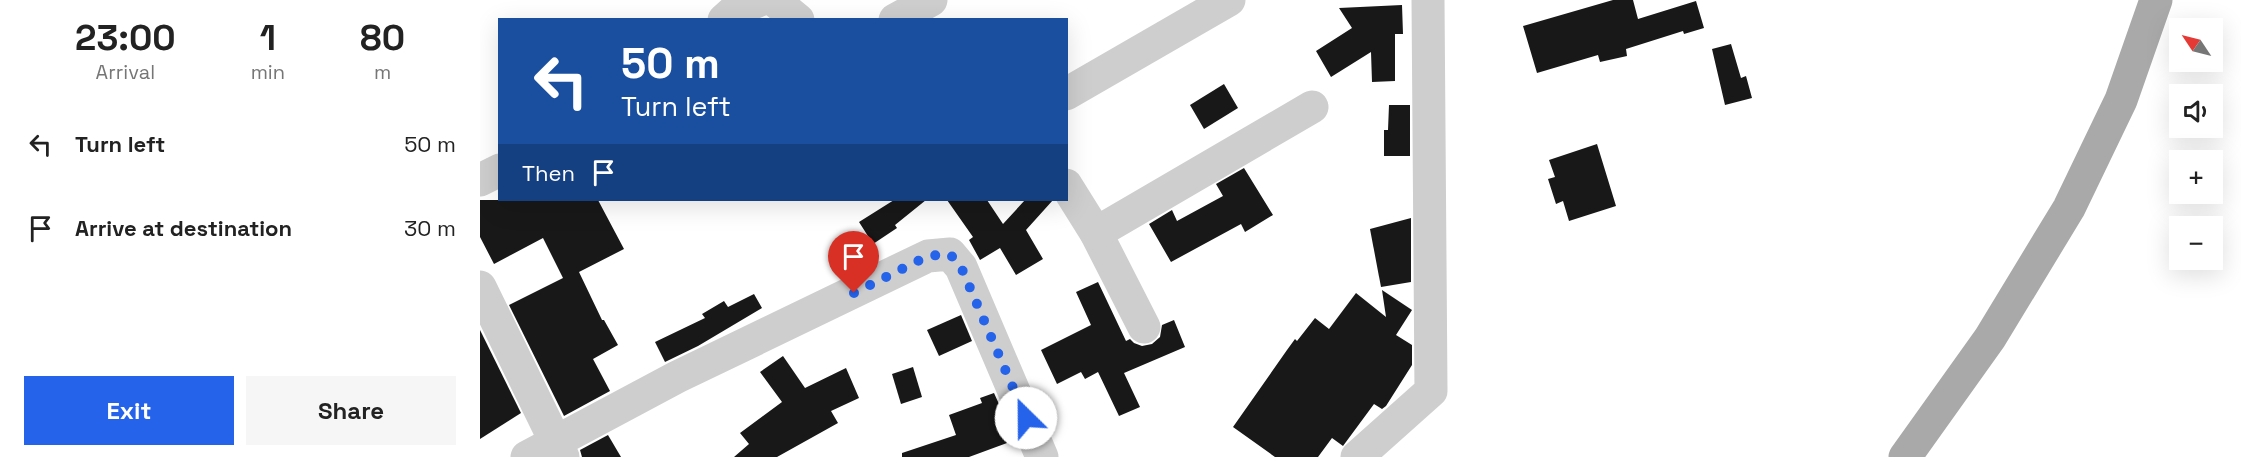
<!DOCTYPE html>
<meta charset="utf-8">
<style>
body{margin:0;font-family:"Space Grotesk",sans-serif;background:#f6f6f6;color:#222;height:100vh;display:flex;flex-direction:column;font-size:22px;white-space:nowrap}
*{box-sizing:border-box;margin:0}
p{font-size:20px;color:#767676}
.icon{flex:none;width:33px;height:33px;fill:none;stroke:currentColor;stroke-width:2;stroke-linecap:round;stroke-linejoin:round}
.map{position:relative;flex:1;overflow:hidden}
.drawer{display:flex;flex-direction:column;background:#fff;width:480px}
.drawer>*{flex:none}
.top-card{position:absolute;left:18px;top:18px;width:570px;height:183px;border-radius:0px;box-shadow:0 6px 24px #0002;background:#1a4fa0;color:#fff;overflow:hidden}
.needle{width:39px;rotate:305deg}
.buttons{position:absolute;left:1689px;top:18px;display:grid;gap:12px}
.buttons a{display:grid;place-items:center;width:54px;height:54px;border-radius:0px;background:#fff;box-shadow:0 6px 24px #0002;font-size:30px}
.pin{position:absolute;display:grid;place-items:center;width:51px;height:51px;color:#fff;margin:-62px -26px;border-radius:50% 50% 50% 0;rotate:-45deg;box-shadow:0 0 6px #0007}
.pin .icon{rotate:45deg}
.me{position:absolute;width:66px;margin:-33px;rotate:337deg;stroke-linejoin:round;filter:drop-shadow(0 0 4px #0008)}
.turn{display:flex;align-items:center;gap:21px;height:126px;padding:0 24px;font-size:27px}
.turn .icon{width:78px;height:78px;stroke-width:2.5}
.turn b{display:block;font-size:42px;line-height:51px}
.then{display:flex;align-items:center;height:57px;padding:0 24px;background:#0003;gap:12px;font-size:22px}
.eta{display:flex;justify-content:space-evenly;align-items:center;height:102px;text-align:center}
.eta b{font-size:36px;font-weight:600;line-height:42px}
.cta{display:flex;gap:12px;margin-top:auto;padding:12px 24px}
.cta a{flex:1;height:69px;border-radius:0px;background:#2563eb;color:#fff;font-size:24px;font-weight:600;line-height:69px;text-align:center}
.cta a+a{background:#f6f6f6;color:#222}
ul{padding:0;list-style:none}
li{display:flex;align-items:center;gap:18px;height:84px;padding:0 24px}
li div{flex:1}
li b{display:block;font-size:22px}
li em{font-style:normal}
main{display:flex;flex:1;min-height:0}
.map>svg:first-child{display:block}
</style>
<main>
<section class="drawer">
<div class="eta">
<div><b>23:00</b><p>Arrival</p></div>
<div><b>1</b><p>min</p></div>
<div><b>80</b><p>m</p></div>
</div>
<ul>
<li><svg class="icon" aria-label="left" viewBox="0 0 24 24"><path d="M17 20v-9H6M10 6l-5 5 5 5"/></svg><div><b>Turn left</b></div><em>50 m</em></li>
<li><svg class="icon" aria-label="arrive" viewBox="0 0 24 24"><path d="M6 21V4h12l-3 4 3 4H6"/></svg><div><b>Arrive at destination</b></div><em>30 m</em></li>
</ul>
<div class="cta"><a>Exit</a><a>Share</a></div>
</section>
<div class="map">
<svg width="1761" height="457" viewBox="0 0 1761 457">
<rect width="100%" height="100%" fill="#fff"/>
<g fill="#181818">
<path d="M1133,0H1153L1158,19L1216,1L1224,28L1204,34L1203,31L1146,49L1147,56L1120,62L1118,55L1057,73L1043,26Z"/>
<path d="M922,5L923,34H915V81L892,82L891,52L851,77L836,51L872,28L859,8Z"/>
<path d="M1251,44L1261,78L1266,76L1272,98L1245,105L1232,49Z"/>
<path d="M744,84L758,108L724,129L710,105Z"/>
<path d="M909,105H930V156H904V130H908Z"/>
<path d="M1117,144L1136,206L1089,221L1083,201L1076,204L1068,179L1075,177L1069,160Z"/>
<path d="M764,168L793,215L765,232L761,224L691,262L669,224L692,210L697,221L743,196L736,184Z"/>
<path d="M0,200H118L144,249L99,272L122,320H124L138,345L113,359L130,391L84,416L29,305L83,278L63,238L14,264L0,237Z"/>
<path d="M414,200H446L415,225L417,228L393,244L379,222Z"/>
<path d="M467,200H507L523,224L545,200H573L546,230L563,259L536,275L520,248L500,260L489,240L493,237Z"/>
<path d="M931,218V282L901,287L890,229Z"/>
<path d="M618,282L646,341L650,339L654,343L662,346L672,344L680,337L682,325L694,320L705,347L644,373L660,407L639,416L618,372L605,379L601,372L577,384L561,350L611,325L596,292Z"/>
<path d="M902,290L932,310L916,335L932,345V365L906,406L902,409L894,404L863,446L852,438L838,457H795L753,427L807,350L815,339L817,341L835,318L849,329L876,293L906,317Z"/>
<path d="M274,294L282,308L218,346L185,362L175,342L225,318L222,314L244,301L248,307Z"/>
<path d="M481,315L492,341L459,356L447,330Z"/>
<path d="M0,330L41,413L0,439Z"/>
<path d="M303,356L325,388L366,368L379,398L351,411L358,423L297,457H254L269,444L260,433L302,402L280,372Z"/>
<path d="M433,367L442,397L421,404L412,374Z"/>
<path d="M514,393L523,413L517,415L527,443L489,457H422V453L476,435L469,415L502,403L500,398Z"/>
<path d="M128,435L141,457H102L100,450Z"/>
</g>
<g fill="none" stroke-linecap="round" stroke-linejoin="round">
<g stroke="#cecece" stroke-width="33">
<path d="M294,0L318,20"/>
<path d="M244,20L254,11L280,0"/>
<path d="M415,20L451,0"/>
<path d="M586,94L749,0"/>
<path d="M0,180L20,170"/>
<path d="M586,185L616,233L664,327"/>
<path d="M616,233L832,107"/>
<path d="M0,287L83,457"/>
<path d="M47,457L197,377L448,256L470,254L481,267L562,457"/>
<path d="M877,457L951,391L948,0"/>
</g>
<path stroke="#a9a9a9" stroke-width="33" d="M1425,457L1510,338L1589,208L1641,100L1676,0"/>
</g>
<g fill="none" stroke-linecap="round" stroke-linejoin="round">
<path stroke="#2563eb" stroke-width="10" stroke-dasharray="0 18" d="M374,293L448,256L470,254L481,267L546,418"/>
</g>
</svg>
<div class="buttons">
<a><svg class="needle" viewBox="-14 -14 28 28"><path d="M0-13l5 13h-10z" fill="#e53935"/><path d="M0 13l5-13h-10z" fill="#767676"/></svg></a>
<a><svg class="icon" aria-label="sound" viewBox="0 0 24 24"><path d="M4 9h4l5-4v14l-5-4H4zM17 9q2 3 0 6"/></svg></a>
<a>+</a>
<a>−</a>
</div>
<div class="pin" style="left:374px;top:293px;background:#d93025"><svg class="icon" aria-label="arrive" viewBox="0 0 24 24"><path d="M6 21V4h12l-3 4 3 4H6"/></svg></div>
<svg class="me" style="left:546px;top:418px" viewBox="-20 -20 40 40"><circle r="19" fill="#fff"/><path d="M0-13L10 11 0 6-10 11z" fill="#2563eb"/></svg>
<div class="top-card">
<div class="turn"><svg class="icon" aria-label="left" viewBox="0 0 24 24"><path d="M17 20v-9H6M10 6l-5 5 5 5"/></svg><div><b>50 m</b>Turn left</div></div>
<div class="then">Then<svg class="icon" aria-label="arrive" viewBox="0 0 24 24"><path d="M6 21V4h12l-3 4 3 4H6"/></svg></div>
</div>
</div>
</main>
